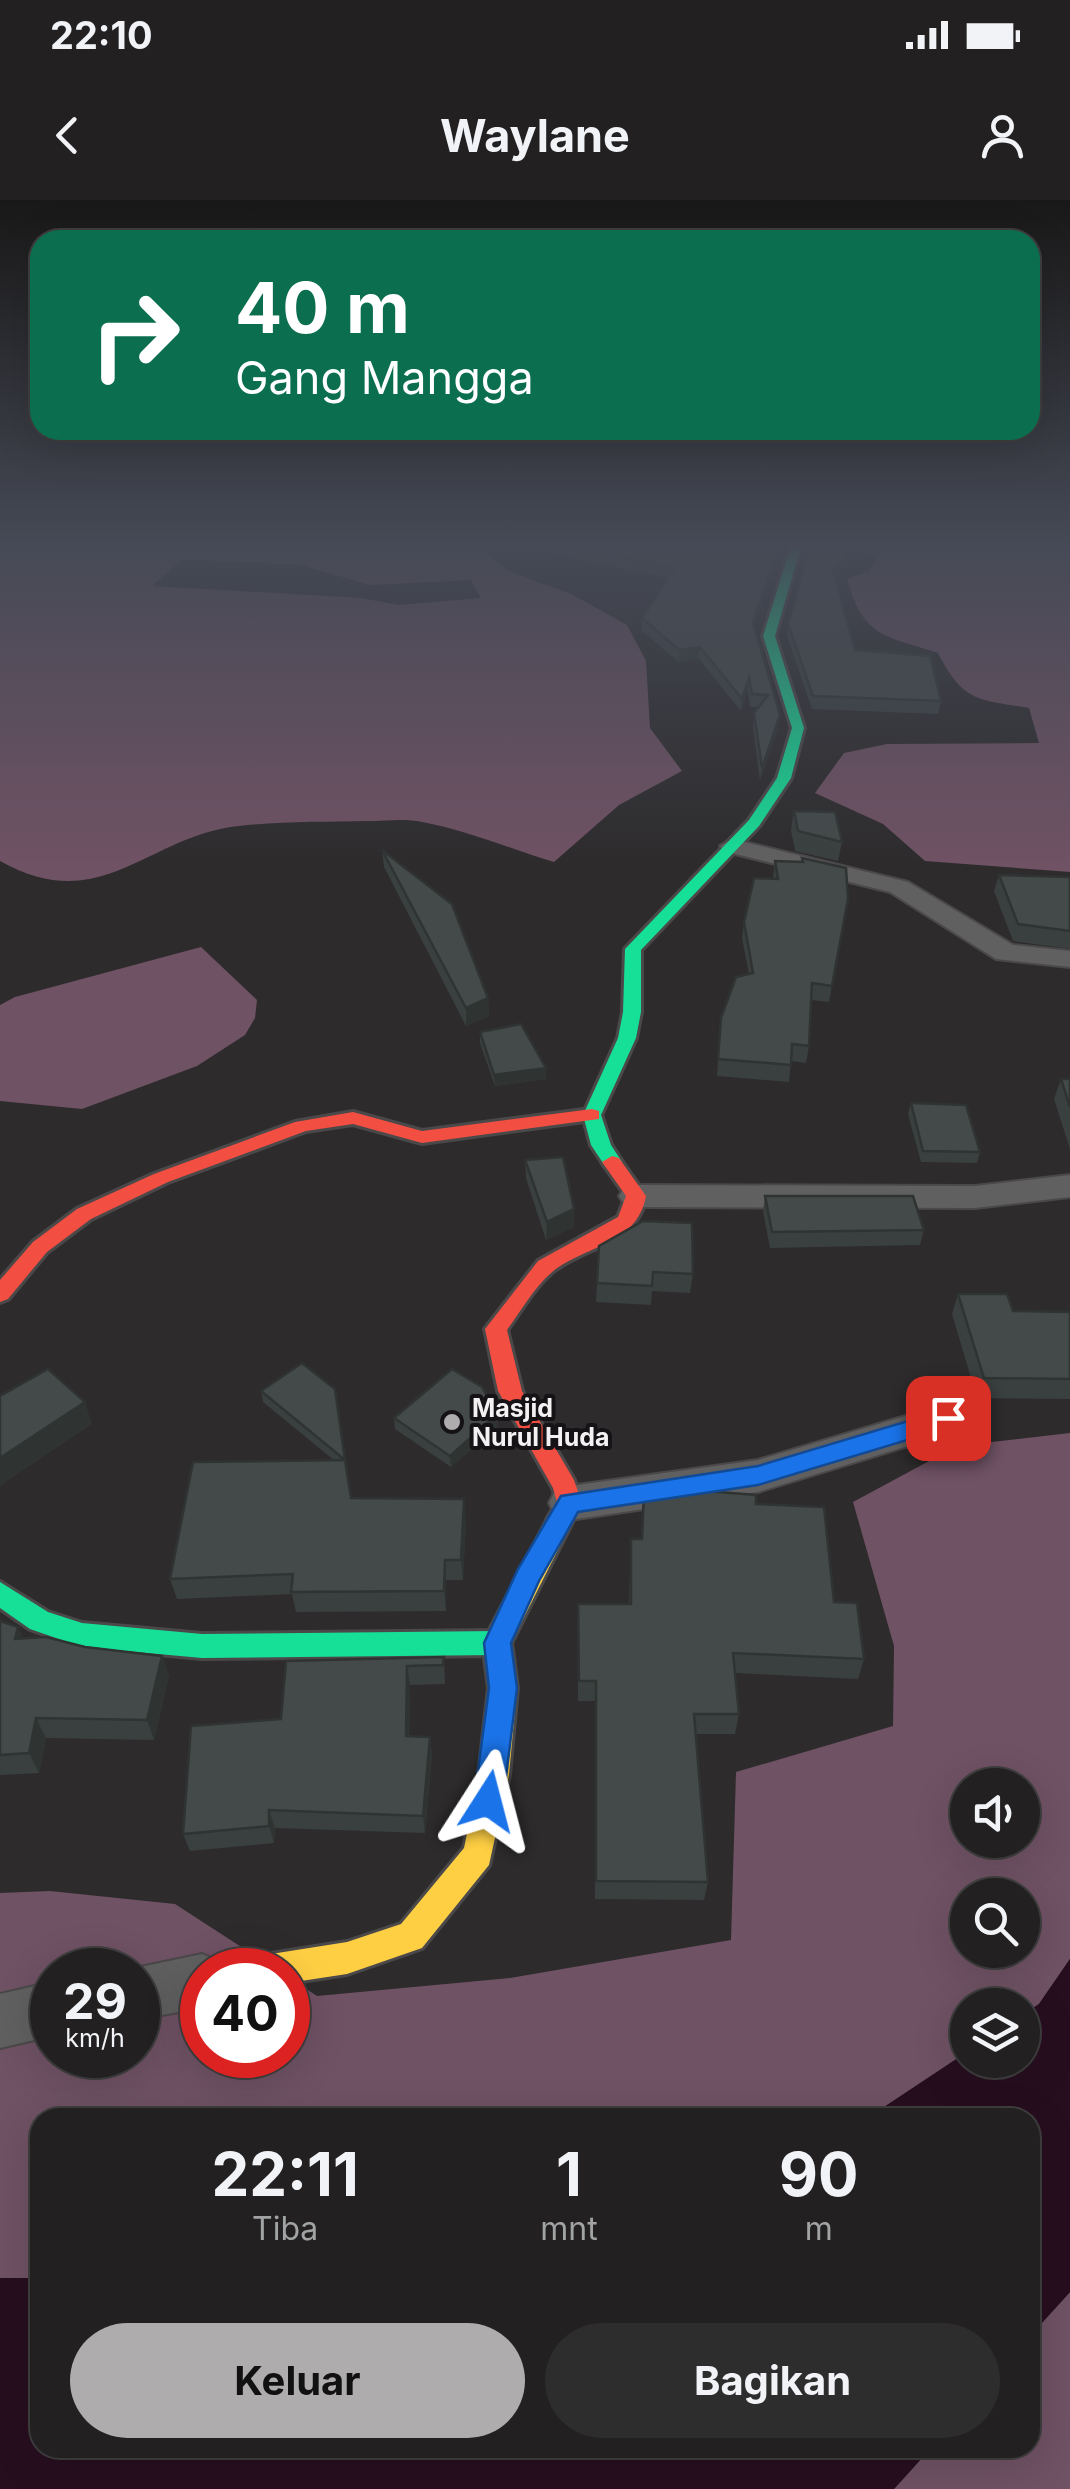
<!DOCTYPE html>
<html lang="id">
<style>
body{margin:0;font-family:Inter,sans-serif;background:#2e2d2e;color:#f1f3f6;height:100vh;display:flex;flex-direction:column;font-size:38px;white-space:nowrap}
*{box-sizing:border-box;margin:0}
p{font-size:32px;color:#a2a3a5}
.icon{flex:none;width:55px;height:55px;fill:none;stroke:currentColor;stroke-width:2;stroke-linecap:round;stroke-linejoin:round}
.map{position:relative;flex:1;overflow:hidden}
.panel{position:absolute;left:30px;top:1908px;width:1010px;height:350px;display:flex;flex-direction:column;background:#222021;border-radius:30px;box-shadow:0 10px 40px #0002,0 0 0 2px #3f3e3f}
.panel>*{flex:none}
.banner{position:absolute;left:30px;top:30px;width:1010px;height:210px;border-radius:30px;box-shadow:0 10px 40px #0002,0 0 0 2px #3f3e3f;background:#0b6e4f;color:#fff;overflow:hidden}
.tools{position:absolute;left:950px;top:1568px;display:grid;gap:20px}
.tools a{display:grid;place-items:center;width:90px;height:90px;border-radius:50%;background:#222021;box-shadow:0 10px 40px #0002,0 0 0 2px #3f3e3f;font-size:50px}
.speed{position:absolute;left:30px;top:1748px;display:flex;gap:20px;font-size:50px;font-weight:700;text-align:center}
.speed>*{display:grid;place-content:center;width:130px;height:130px;border-radius:50%;background:#222021;box-shadow:0 10px 40px #0002,0 0 0 2px #3f3e3f;line-height:1}
.speed small{font-size:25px;font-weight:400}
.speed .limit{border:15px solid #d22;background:#fff;color:#111}
.pin{position:absolute;display:grid;place-items:center;width:85px;height:85px;color:#fff;margin:-42px;border-radius:20px;box-shadow:0 5px 15px #0006}
.me{position:absolute;width:110px;margin:-55px;rotate:9deg;stroke-linejoin:round;filter:drop-shadow(0 0 8px #0008)}
.turn{display:flex;align-items:center;gap:35px;height:210px;padding:0 40px;font-size:45px}
.turn .icon{width:130px;height:130px;stroke-width:2.5}
.turn b{display:block;font-size:70px;line-height:85px}
.eta{display:flex;justify-content:space-evenly;align-items:center;height:170px;text-align:center}
.eta b{font-size:60px;font-weight:700;line-height:70px}
.primary-button{display:flex;gap:20px;margin-top:auto;padding:20px 40px}
.primary-button a{flex:1;height:115px;border-radius:60px;background:#aeacad;color:#111;font-size:40px;font-weight:700;line-height:115px;text-align:center}
.primary-button a+a{background:#2e2d2e;color:#f1f3f6}
.status{display:flex;justify-content:space-between;align-items:center;height:70px;padding:0 50px;background:#222021;direction:ltr}
.status svg{height:28px;fill:currentColor}
header{display:flex;justify-content:space-between;align-items:center;height:130px;padding:0 40px;background:#222021;font-size:45px;font-weight:700}
.map>svg:first-child{display:block}
</style>
<div class="status"><b>22:10</b><svg viewBox="0 0 49 12"><path d="M0 12V9h3v3zM5 12V6h3v6zM10 12V3h3v9zM15 12V0h3v12zM26 1h20v11H26zM47 4h2v5h-2z"/></svg></div>
<header><svg class="icon" aria-label="back" viewBox="0 0 24 24"><path d="M15 5l-7 7 7 7"/></svg>Waylane<svg class="icon" aria-label="person" viewBox="0 0 24 24"><circle cx="12" cy="8" r="4"/><path d="M4 21q1-7 8-7t8 7"/></svg></header>
<div class="map">
<svg width="1070" height="2289" viewBox="0 0 1070 2289">
<rect width="100%" height="100%" fill="#2d2b2c"/>
<g fill="#6f5264" fill-rule="evenodd">
<path d="M0,343H489L487,354L513,373L571,394L627,425L646,461L650,528L682,571L619,605L554,662C511,649 466,630 422,622C406,618 386,621 369,621C325,622 282,621 239,626C146,636 102,718 0,661ZM182,359L302,365L369,385L471,380L481,398L399,405L361,398L152,386Z"/>
<path d="M1070,343V672L925,661L883,624L815,593L844,553L887,544L1039,543L1029,508C977,499 964,503 938,453C884,435 864,438 847,379L869,371L878,355L835,344Z"/>
<path d="M201,747L257,800L255,818L245,835L197,866L82,909L0,901V805L15,797Z"/>
<path d="M1070,1233V1759L1039,1804L1023,1815L1022,1805H968L967,1852L869,1917L40,1918V2078H0V1693L50,1691L175,1704L277,1770H202V1855H288V1777L317,1796L510,1778L731,1740L736,1572L893,1526L894,1446L853,1302L957,1246ZM968,1585H1022V1640H968ZM968,1695H1022V1750H968ZM52,1770H138V1855H52Z"/>
<path d="M1070,2092V2289H894L931,2248H1030V2136Z"/>
</g>
<g fill="#270e1f">
<path d="M1070,1759V2092L1030,2136V1918L869,1917L967,1852L968,1860H1022L1023,1815L1039,1804Z"/>
<path d="M0,2078H40V2248H931L894,2289H0Z"/>
</g>
<g fill="none" stroke-linecap="round" stroke-linejoin="round">
<defs>
<g id="street">
<path d="M732,639L908,682L1013,745L1070,751V767L996,759L890,692L723,651L720,646Z"/>
<path d="M1070,975V997L975,1008L636,1007L624,1004L619,996L624,988L636,985L975,986Z"/>
<path d="M949,1203L963,1207L969,1218L963,1229L758,1292L570,1320L555,1315L549,1303L555,1291L570,1286L758,1260Z"/>
<path d="M202,1754L221,1762L224,1770H202V1808L138,1819V1770H126Z"/>
<path d="M52,1782V1836L0,1848V1794Z"/>
</g>
<g id="fast">
<path d="M792,343H802L775,436L804,528L791,578L759,626L641,750V812L636,838L601,915L611,945L622,962L612,968L605,966L591,945L583,915L618,838L623,812L625,749L749,620L777,578L792,528L763,436Z"/>
<path d="M0,1382L48,1412L82,1423L202,1434L497,1431L507,1435L511,1443L507,1451L497,1455L202,1458L82,1447L30,1429L0,1408Z"/>
</g>
<path id="slow" d="M560,1310L569,1313L573,1320L511,1443L517,1488L509,1575L489,1665L422,1748L347,1774L288,1783V1770H255L260,1759L271,1754L347,1742L401,1724L464,1648L479,1575L489,1488L483,1443L551,1313Z"/>
<g id="jam">
<path d="M592,909L599,911V919L422,943L353,924L306,931L168,982L91,1019L47,1052L8,1099L0,1102V1080L33,1042L77,1009L154,974L295,922L353,912L422,931Z"/>
<path d="M612,956L619,958L646,996C637,1046 584,1045 551,1073C533,1089 521,1111 507,1130L522,1191L574,1280L582,1303L569,1327L560,1330L551,1327L547,1320L557,1302L553,1288L498,1191L485,1129L538,1061L618,1017L626,996L602,962Z"/>
</g>
</defs>
<use href="#street" stroke="#4a4849" stroke-width="4"/>
<use href="#fast" stroke="#4a4849" stroke-width="6"/>
<use href="#slow" stroke="#4a4849" stroke-width="6"/>
<use href="#jam" stroke="#4a4849" stroke-width="6"/>
<use href="#street" fill="#616061" fill-rule="evenodd"/>
<use href="#fast" fill="#16e098" fill-rule="evenodd"/>
<use href="#slow" fill="#ffcf43" fill-rule="evenodd"/>
<use href="#jam" fill="#f24e42" fill-rule="evenodd"/>
</g>
<g fill="#3a403f">
<path d="M544,343H781L754,427L778,528L760,581L753,526L754,513L759,507H750L748,490L741,511L699,459L679,462L641,430L642,418L669,378L544,352Z"/>
<path d="M845,365L835,378L855,450L941,501L938,514L812,509L787,436L788,424Z"/>
<path d="M794,611L842,642L838,661L795,651L791,630Z"/>
<path d="M382,650L488,798L489,816L466,826L384,667Z"/>
<path d="M802,658L848,699L829,802L811,800L809,846L806,863L791,861L789,882L717,876L721,818L749,774L742,738L744,722L773,679L775,661L801,662Z"/>
<path d="M999,675L1070,677V749L1013,741L994,691Z"/>
<path d="M480,832L546,879L495,886L480,843Z"/>
<path d="M1061,879H1070V949L1054,899Z"/>
<path d="M911,903L980,952L977,963L921,962L908,914Z"/>
<path d="M525,960L574,1009V1027L546,1040L526,978Z"/>
<path d="M765,996L924,1030L920,1045L770,1048L763,1011Z"/>
<path d="M599,1046L693,1074L690,1093L652,1091L651,1105L596,1102Z"/>
<path d="M958,1094L1013,1111L1070,1112V1199L977,1198L952,1114Z"/>
<path d="M335,1189L351,1298L466,1319L463,1380H446V1411L296,1412L292,1394L177,1399L170,1379L335,1261L263,1202L261,1191Z"/>
<path d="M497,1214L498,1226L451,1267L395,1229L394,1218Z"/>
<path d="M644,1292L756,1304L834,1402L864,1459L858,1479L735,1473L739,1514L735,1534H696L708,1682L704,1700L595,1699V1501H578V1404H629L631,1339H641Z"/>
<path d="M0,1421L23,1438L162,1456L169,1476L154,1540L46,1538L39,1573L0,1575Z"/>
<path d="M444,1457L445,1484L410,1485L409,1536L430,1537L432,1555L425,1633L275,1628L274,1643L190,1651L183,1634L281,1519L286,1461Z"/>
</g>
<g fill="#2f3433">
<path d="M779,343H781L751,435L753,423Z"/>
<path d="M847,354L845,365L832,383L833,371Z"/>
<path d="M700,447L699,459L679,462V450Z"/>
<path d="M749,478L748,490L741,511L742,499Z"/>
<path d="M780,515L778,528L760,581L762,568Z"/>
<path d="M488,798L489,816L466,826V808Z"/>
<path d="M546,868V879L495,886L494,875Z"/>
<path d="M574,1009V1027L546,1040L547,1022Z"/>
<path d="M85,1202L92,1224L0,1286V1258Z"/>
<path d="M497,1214L498,1226L451,1267L450,1256Z"/>
<path d="M464,1299L466,1319L463,1380L461,1360Z"/>
<path d="M445,1360L446,1380V1411L444,1391Z"/>
<path d="M18,1427L28,1447L15,1439Z"/>
<path d="M162,1456L169,1476L154,1540L147,1520Z"/>
<path d="M407,1466L410,1485L408,1554L406,1536Z"/>
<path d="M36,1518L46,1538L39,1573L29,1553Z"/>
<path d="M430,1537L432,1555L425,1633L423,1616Z"/>
<path d="M269,1610L275,1628L274,1643L269,1626Z"/>
</g>
<g fill="#434a49" stroke="#2f3433" stroke-width="2.5">
<path d="M554,343H779L753,423L780,515L762,568L754,513L768,495L752,494L749,478L742,499L700,447L679,450L642,418L675,368Z"/>
<path d="M811,343H843L847,354L833,371L855,450L930,456L941,501L813,496L788,424Z"/>
<path d="M794,611L835,612L842,642L798,631Z"/>
<path d="M382,650L452,704L488,798L466,808Z"/>
<path d="M802,658L846,668L848,699L832,786L812,783L809,846L792,844L791,865L718,859L721,818L736,777L753,773L744,722L754,678L778,679L775,661L803,662Z"/>
<path d="M999,675L1070,677V731L1018,724Z"/>
<path d="M521,824L546,868L494,875L480,832Z"/>
<path d="M1061,879H1070V907Z"/>
<path d="M911,903L966,905L980,952L923,951Z"/>
<path d="M563,957L574,1009L547,1022L525,960Z"/>
<path d="M765,996H913L924,1030L772,1032Z"/>
<path d="M643,1021L692,1023L693,1074L653,1072L652,1086L597,1083L599,1046Z"/>
<path d="M958,1094H1007L1013,1111L1070,1112V1179L984,1178Z"/>
<path d="M302,1163L335,1189L345,1260L261,1191Z"/>
<path d="M48,1169L85,1202L0,1258V1196Z"/>
<path d="M452,1169L482,1187L497,1214L450,1256L394,1218Z"/>
<path d="M345,1260L351,1298L464,1299L461,1360H445L444,1391L291,1392L293,1374L170,1379L193,1262Z"/>
<path d="M667,1288L756,1295V1304L824,1307L834,1402L857,1403L864,1459L733,1453L739,1514H694L708,1682L596,1681V1481H579L578,1404H631V1339H642L644,1292Z"/>
<path d="M0,1421L18,1427L15,1439L46,1437L85,1447L162,1456L147,1520L36,1518L29,1553L0,1555Z"/>
<path d="M444,1457L443,1465L407,1466L406,1536L430,1537L423,1616L269,1610V1626L183,1634L191,1526L281,1519L286,1461Z"/>
</g>
<linearGradient id="sky" x2="0" y2="1"><stop stop-color="#191818"/><stop offset="0.52" stop-color="#464a56"/><stop offset="1" stop-color="#464a56" stop-opacity="0"/></linearGradient>
<rect width="1070" height="664" fill="url(#sky)"/>
<path fill="#1a73e8" stroke="#114b97" stroke-width="2.5" d="M948,1209L957,1212L960,1218L957,1225L758,1285L578,1312L539,1381L511,1443L517,1488L503,1601L499,1611L488,1615L478,1611L474,1601L489,1488L484,1443L518,1369L561,1296L758,1266Z"/>
<circle fill="#aeacad" stroke="#151315" stroke-width="4" cx="452" cy="1222" r="10"/>
<g text-anchor="middle" dominant-baseline="central" stroke-width="8" stroke-linejoin="round" paint-order="stroke">
<g font-size="25" font-weight="bold" fill="#f3f1f2" stroke="#151315" text-anchor="start">
<text x="472" y="1208">Masjid<tspan x="472" dy="29">Nurul Huda</tspan></text>
</g>
</g>
</svg>
<div class="tools">
<a><svg class="icon" aria-label="sound" viewBox="0 0 24 24"><path d="M4 9h4l5-4v14l-5-4H4zM17 9q2 3 0 6"/></svg></a>
<a><svg class="icon" aria-label="search" viewBox="0 0 24 24"><circle cx="10" cy="10" r="6"/><path d="M15 15l6 6"/></svg></a>
<a><svg class="icon" aria-label="layers" viewBox="0 0 24 24"><path d="M12 4l9 5-9 5-9-5zM3 14l9 5 9-5"/></svg></a>
</div>
<div class="speed"><div>29<small>km/h</small></div><div class="limit">40</div></div>
<div class="pin" style="left:948px;top:1218px;background:#d93025"><svg class="icon" aria-label="arrive" viewBox="0 0 24 24"><path d="M6 21V4h12l-3 4 3 4H6"/></svg></div>
<svg class="me" style="left:488px;top:1601px" viewBox="-20 -20 40 40"><path d="M0-17L14 15 0 8-14 15z" fill="#1a73e8" stroke="#fff" stroke-width="4"/></svg>
<div class="banner">
<div class="turn"><svg class="icon" aria-label="right" viewBox="0 0 24 24"><path d="M7 20v-9h11M14 6l5 5-5 5"/></svg><div><b>40 m</b>Gang Mangga</div></div>
</div>
<section class="panel">
<div class="eta">
<div><b>22:11</b><p>Tiba</p></div>
<div><b>1</b><p>mnt</p></div>
<div><b>90</b><p>m</p></div>
</div>
<div class="primary-button"><a>Keluar</a><a>Bagikan</a></div>
</section>
</div>
